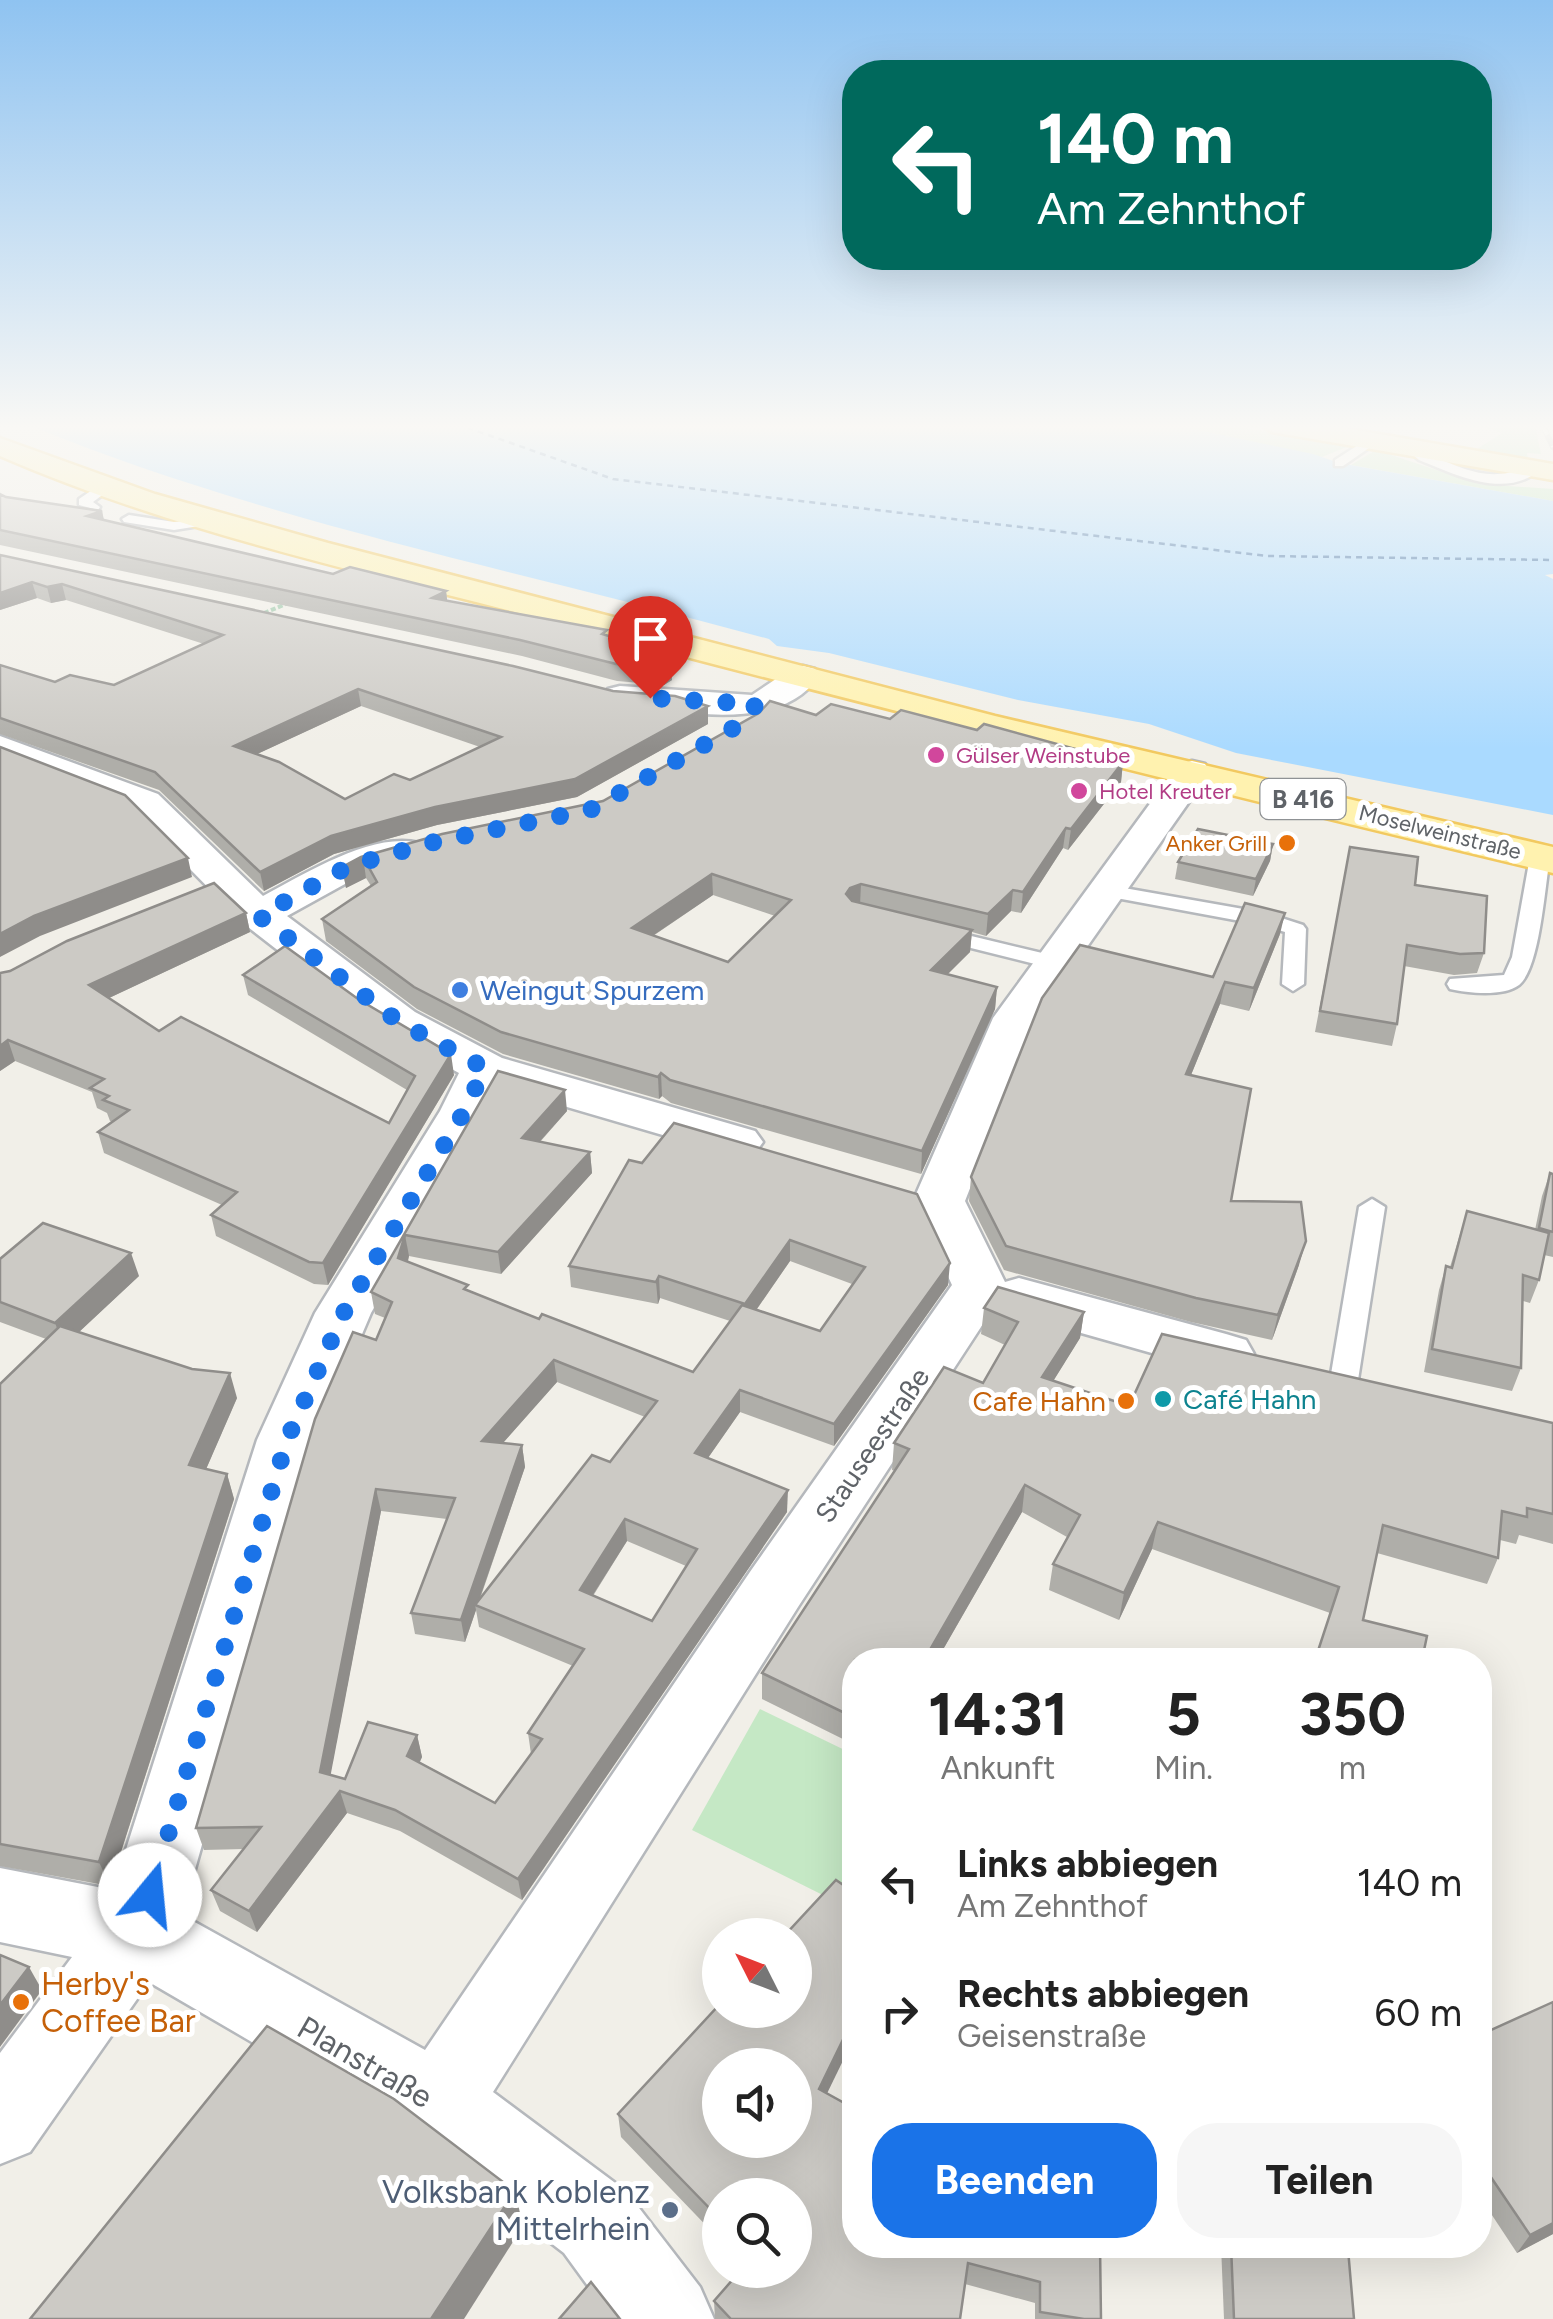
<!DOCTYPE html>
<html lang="de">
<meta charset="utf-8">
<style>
body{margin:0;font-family:Figtree,sans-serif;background:#f6f6f6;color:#222;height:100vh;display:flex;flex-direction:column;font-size:38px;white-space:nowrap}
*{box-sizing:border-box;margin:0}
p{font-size:32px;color:#767676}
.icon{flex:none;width:55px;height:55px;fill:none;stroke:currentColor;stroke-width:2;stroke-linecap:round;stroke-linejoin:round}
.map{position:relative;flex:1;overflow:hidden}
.side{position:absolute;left:842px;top:1648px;width:650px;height:610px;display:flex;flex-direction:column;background:#fff;border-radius:40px;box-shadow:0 10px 40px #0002}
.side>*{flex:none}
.top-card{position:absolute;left:842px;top:60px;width:650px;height:210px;border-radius:40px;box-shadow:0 10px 40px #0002;background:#00695c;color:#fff;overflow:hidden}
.needle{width:65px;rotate:312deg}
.fabs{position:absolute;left:702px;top:1918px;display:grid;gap:20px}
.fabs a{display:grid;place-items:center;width:110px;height:110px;border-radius:50%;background:#fff;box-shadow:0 10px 40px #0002;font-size:50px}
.pin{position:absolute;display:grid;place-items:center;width:85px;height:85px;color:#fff;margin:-102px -42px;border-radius:50% 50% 50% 0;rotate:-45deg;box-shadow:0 0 10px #0007}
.pin .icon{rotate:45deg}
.me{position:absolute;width:110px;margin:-55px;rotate:17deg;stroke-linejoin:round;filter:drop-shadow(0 0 8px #0008)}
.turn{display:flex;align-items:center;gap:35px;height:210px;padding:0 30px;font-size:45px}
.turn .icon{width:130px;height:130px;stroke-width:2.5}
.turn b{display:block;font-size:70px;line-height:85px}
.eta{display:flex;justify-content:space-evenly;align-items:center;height:170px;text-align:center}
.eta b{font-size:60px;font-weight:700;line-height:70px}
.button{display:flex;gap:20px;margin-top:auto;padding:20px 30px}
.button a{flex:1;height:115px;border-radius:40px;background:#1a73e8;color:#fff;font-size:40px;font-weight:700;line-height:115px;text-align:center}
.button a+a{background:#f6f6f6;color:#222}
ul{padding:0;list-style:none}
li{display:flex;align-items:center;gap:30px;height:130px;padding:0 30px}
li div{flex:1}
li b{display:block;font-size:38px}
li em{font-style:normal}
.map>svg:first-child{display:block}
</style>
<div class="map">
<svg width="1553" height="2319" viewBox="0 0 1553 2319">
<rect width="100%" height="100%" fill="#f1efe8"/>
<g fill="#c5e8c5">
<path d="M1169,424H1222L1349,446L1322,457Z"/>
<path d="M1473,424H1535L1541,454L1527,453L1528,459L1549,464L1474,451L1502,433Z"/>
<path d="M1376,450L1479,484L1553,489V501L1351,465Z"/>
<path d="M760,1709L855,1755V1911L692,1830Z"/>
</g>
<path fill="#aadaff" d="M26,424H1169L1313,454L1339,463L1553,501V574L1545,575L1553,579V815L1236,753L1149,724L1018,700L829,653L777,646L769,639C521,571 265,522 26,424Z"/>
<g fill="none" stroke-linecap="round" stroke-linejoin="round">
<path stroke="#4174aa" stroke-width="2.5" stroke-dasharray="6 5" stroke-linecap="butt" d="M457,424L613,479L1267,556L1553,560"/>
<defs>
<g id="service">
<path d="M1369,438L1379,441L1343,466H1335V460Z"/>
<path d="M1414,446H1422L1427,454C1472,472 1489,483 1535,465L1541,469C1506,500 1456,475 1419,460L1411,453Z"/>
<path d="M101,484L113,487L93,502L100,507L98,510L79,505V499Z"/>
<path d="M129,515L174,522L217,518L224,522L174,530L124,522L122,519Z"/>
<path d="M1540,851L1550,857C1545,885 1540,968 1519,985C1503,997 1468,993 1450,989L1447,984L1450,979L1504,975L1512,957L1530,857Z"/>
<path d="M1107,885L1266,913L1303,925L1306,929L1304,984L1293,991L1282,984L1285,932L1262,925L1100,895L1097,891Z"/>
<path d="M938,928L1063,958L1066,963L1055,969L931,938L927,934Z"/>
<path d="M1372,1199L1385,1207L1358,1380L1354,1387L1344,1391L1334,1387L1330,1380L1359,1207Z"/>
</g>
<g id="minor">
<path d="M803,666L815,669L819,676C779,735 681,710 620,706L608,703L603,696L608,689L620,686L752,695L791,669Z"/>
<path d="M0,736L158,794L263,896C303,875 372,831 419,843L425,851L419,859L363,874L287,916L415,1012L502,1058L755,1131L763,1142L755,1153L738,1157L499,1087L371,1313L317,1440L182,1915L425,2050L752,1569L952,1285L913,1201L993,1018L1179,764L1192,761L1205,764L1210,772L1037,1018L965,1201L1005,1282L1019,1278L1226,1334L1246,1340L1254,1354L1246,1368L1226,1374L1000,1310L996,1304L798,1607L493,2092L626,2191L700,2287L714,2319H612L564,2253L408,2133L149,1982L30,2152L0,2164V2053L72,1957L0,1942V1868L113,1890L257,1440L315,1313L440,1111L459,1073L383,1032L244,924L132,810L0,759Z"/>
</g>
<g id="primary">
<path d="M1259,424H1321L1553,464V480L1272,432Z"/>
<path d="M0,438L155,494L328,543L995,716L1553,847V873C1223,794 893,712 565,625C376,575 180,534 0,456Z"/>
</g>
</defs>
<use href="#service" stroke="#b5b8bc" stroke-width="5"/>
<use href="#minor" stroke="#b5b8bc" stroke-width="5"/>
<use href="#primary" stroke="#f2c960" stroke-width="5"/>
<path stroke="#9cc7a9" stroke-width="4" stroke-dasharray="5 2.5" stroke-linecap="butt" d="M264,613L291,602"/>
<use href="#service" fill="#fff" fill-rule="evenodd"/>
<use href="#minor" fill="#fff" fill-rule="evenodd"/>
<use href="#primary" fill="#fff2af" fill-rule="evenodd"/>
<defs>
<path id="rail" d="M1542,424L1553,447"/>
</defs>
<use href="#rail" stroke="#b6b7b8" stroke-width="6"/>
<use href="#rail" stroke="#fff" stroke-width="4" stroke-dasharray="12" stroke-linecap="butt"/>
</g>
<g fill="#afaea9" fill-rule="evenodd">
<path d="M0,494L6,497L102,511L104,520L333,574L446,591L447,600L608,635L669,662L672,680L664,685L617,681L522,656L0,545Z"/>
<path d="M0,555L613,691L708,706V724L577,797L437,825L334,854L264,891L159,790L0,734V665L55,682L114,685L204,644L66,600L51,603L37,598L0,610ZM361,706L480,747L410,780L345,799L257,754Z"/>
<path d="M816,715L890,719L977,730L1123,762L1121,782L1068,850L1063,848L1021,913L1011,911L986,936L972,932L970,952L947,974L997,987L995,1009L921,1174L671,1103L662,1096L659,1099L503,1054L417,1009L326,941L322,919L371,886L366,878L346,888L342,867L361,857L603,801ZM713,895L775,916L728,962L653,936Z"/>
<path d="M1273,844L1270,861L1253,896L1175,879L1178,862Z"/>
<path d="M1350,847L1415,885L1484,953L1477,973L1454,975L1404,966L1397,1024L1392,1046L1315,1032Z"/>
<path d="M246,913L250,932L109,998L159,1031L389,1123L407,1090L248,995L243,975L454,1075L328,1285L314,1284L216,1236L211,1215L222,1205L104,1153L98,1132L112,1122L110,1121L107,1113L97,1108L92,1092L15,1061L0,1071V973Z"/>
<path d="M1280,934L1249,1011L1220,1004L1191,1075L1231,1201L1299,1265L1272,1340L1191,1322L1004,1270L969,1201L971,1177L1213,977Z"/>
<path d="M498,1071L567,1111L540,1142L590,1152L592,1173L501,1274L409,1256L408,1262L469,1291L539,1319L693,1372L730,1321L660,1298L658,1304L571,1287L569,1266L629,1160L948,1285L834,1446L740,1412L708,1458L787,1512L522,1900L400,1831L347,1813L257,1932L220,1911L211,1890L244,1849L204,1850L196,1828L385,1318L375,1314L371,1292ZM790,1261L852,1284L820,1331L757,1309ZM557,1382L645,1417L610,1462L480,1599L525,1467L522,1445L503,1443ZM381,1511L447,1519L411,1613L415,1634L465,1642L476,1610L479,1627L573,1666L528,1733L531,1754L495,1803L420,1762L422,1757L417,1735L345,1779L330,1775ZM627,1541L686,1566L652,1621L593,1596Z"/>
<path d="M1550,1173L1553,1174V1257L1544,1255L1539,1280L1530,1303L1523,1301L1521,1368L1512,1391L1424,1372L1439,1290L1446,1266L1450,1267L1467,1211L1535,1230L1542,1196Z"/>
<path d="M0,1259L139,1276L79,1332L237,1398L206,1469L227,1474L234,1499L110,1886L0,1866V1384L46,1339L0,1322Z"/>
<path d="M984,1308L1084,1312L1080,1338L1053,1381L1129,1406L1553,1423V1544L1519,1535L1516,1544L1500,1540L1498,1558L1487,1584L1377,1553L1330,1613L1152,1549L1119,1620L1049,1590L1053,1564L1067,1537L1022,1512L937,1660H855V1745L762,1699V1673L895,1471L892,1470L894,1443L983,1383L1005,1345L981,1334Z"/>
<path d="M1553,2002V2234L1517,2253L1480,2197V2035Z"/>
<path d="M827,2094L855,2245H1100L1101,2319H1035V2303L965,2284L960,2319H715L714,2301L795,2270L720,2195V2240L621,2137L618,2114Z"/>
<path d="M1221,2245H1328L1354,2319H1224Z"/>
</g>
<g fill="#8f8d8a">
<path d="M102,511L105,526L87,516Z"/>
<path d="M32,582L37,598L0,610V593Z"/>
<path d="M62,584L66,600L51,603L47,587Z"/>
<path d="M446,591L448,607L432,598Z"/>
<path d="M669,654V664L671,663L672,680L664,685L663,668L660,661Z"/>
<path d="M358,689L361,706L238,763L234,746Z"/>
<path d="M708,706V724L577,797L437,825L334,854L264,891L260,872L331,836Z"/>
<path d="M1123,762L1121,782L1068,850L1071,829Z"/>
<path d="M1066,828L1063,848L1021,913L1023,892Z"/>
<path d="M1273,844L1270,861L1253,896L1256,879Z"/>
<path d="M363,857L366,878L346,888L342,867Z"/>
<path d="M188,858L192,877L40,936L0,957V934L34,916Z"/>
<path d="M712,874L713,895L633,949L632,928Z"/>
<path d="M861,884L860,905L849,909L846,894L850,888Z"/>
<path d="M1013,890L1011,911L986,936L988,914Z"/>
<path d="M246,913L250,932L94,1005L89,985Z"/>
<path d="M1285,913L1280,934L1249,1011L1254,988Z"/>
<path d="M972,930L970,952L930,992L931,970Z"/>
<path d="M1225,982L1220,1004L1182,1097L1186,1074Z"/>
<path d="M997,987L995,1009L921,1174L922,1151Z"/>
<path d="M8,1040L15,1061L0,1071V1046Z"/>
<path d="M451,1054L454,1075L328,1285L323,1263Z"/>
<path d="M661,1073L662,1096L659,1099L658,1077Z"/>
<path d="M565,1090L567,1111L524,1159L522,1138Z"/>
<path d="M590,1152L592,1173L501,1274L498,1252Z"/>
<path d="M405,1235L409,1256L402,1280L398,1258Z"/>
<path d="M790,1240V1261L745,1326V1304Z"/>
<path d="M1306,1241L1299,1265L1272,1340L1278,1315Z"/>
<path d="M131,1253L139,1276L64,1346L55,1323Z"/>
<path d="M950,1263L948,1285L834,1446V1424Z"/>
<path d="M659,1276L660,1298L658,1304L656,1282Z"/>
<path d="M1084,1312L1080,1338L1039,1404L1042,1377Z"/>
<path d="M554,1360L557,1382L486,1462L482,1441Z"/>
<path d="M230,1373L237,1398L197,1490L189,1465Z"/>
<path d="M740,1390V1412L696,1475L695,1453Z"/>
<path d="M522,1445L525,1467L477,1606L475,1605L476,1610L465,1642L461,1620Z"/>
<path d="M227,1474L234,1499L110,1886L99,1862Z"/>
<path d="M1025,1485L1022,1512L937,1660H924Z"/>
<path d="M376,1489L381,1511L327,1794L320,1772Z"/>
<path d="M788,1490L787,1512L522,1900L518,1879Z"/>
<path d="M625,1519L627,1541L582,1612L580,1590Z"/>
<path d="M1158,1522L1152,1549L1119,1620L1124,1593Z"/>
<path d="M417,1735L422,1757L412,1777L407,1756Z"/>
<path d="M340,1791L347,1813L257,1932L249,1911Z"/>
<path d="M29,1967L42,1990L0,2047V2005Z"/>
<path d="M855,2015V2036L818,2112L819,2089Z"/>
<path d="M515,2191L523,2226L464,2319H431Z"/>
<path d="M1553,2223V2234L1517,2253L1530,2235Z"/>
</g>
<g fill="#cccac5" stroke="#8f8d8a" stroke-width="2.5" fill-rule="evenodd">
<path d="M0,494L6,497L102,511L87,516L333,574L350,567L446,591L432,598L607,630L602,634L669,654L660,661L671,663L663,668L616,664L520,640L0,530Z"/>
<path d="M0,555L513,666L613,691L675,696L708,706L575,779L435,807L331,836L260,872L155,772L0,718V665L55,682L70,675L114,685L223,635L62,584L47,587L32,582L0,593ZM358,689L501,737L410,780L394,774L345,799L279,762L234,746Z"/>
<path d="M770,701L816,715L831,704L890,719L901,710L977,730L984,724L1123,762L1071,829L1066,828L1023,892L1013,890L988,914L861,884L850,888L846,894L852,901L972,930L931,970L997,987L922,1151L670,1080L661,1073L658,1077L501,1032L414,987L322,919L377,882L363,857L342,867L361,857L442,834L603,801L759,713ZM712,874L791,900L728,962L632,928Z"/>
<path d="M0,747L125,795L188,858L34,916L0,934Z"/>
<path d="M1198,829L1273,844L1256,879L1178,862Z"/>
<path d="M1350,847L1418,857L1415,885L1487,896L1484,953L1460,954L1407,945L1397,1024L1320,1011Z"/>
<path d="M214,883L246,913L89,985L159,1031L181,1017L389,1123L415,1076L243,975L285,946L358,999L451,1054L323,1263L309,1262L211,1215L237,1192L98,1132L129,1110L103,1100L109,1096L90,1088L104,1079L8,1040L0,1046V973L10,971L67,941Z"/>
<path d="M1245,903L1285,913L1254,988L1225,982L1186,1074L1251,1089L1231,1201L1301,1202L1306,1241L1278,1315L1196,1298L1006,1246L971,1177L1042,998L1080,945L1213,977Z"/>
<path d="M498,1071L565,1090L522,1138L590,1152L498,1252L405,1235L398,1258L468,1285L464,1289L539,1319L542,1314L693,1372L742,1305L820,1331L865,1267L790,1240L745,1304L659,1276L656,1282L569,1266L629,1160L642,1163L674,1123L917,1194L950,1263L834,1424L740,1390L695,1453L788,1490L518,1879L395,1810L340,1791L249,1911L211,1890L261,1827L196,1828L315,1419L353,1332L376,1340L392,1302L371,1292ZM554,1360L657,1401L610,1462L592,1455L475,1605L584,1649L528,1733L542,1739L495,1803L407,1756L417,1735L368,1722L345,1779L320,1772L376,1489L455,1498L411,1613L461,1620L522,1445L482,1441ZM625,1519L697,1549L652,1621L580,1590Z"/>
<path d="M1550,1173L1553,1174V1232L1539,1228Z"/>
<path d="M1467,1211L1549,1233L1539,1280L1523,1275L1521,1368L1432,1349L1446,1266L1452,1268Z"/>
<path d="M43,1223L131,1253L55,1323L0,1302V1259Z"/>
<path d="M998,1287L1084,1312L1042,1377L1129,1406L1162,1334L1553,1423V1514L1527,1508V1517L1502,1511L1498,1558L1383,1525L1363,1620L1427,1636L1422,1660H1315L1339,1587L1158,1522L1124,1593L1053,1564L1080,1515L1025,1485L924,1660H855V1718L762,1673L909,1449L894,1443L944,1367L983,1383L1018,1322L984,1308Z"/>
<path d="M60,1326L192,1369L230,1373L189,1465L227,1474L99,1862L0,1844V1384Z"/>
<path d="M836,1880L855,1893V2015L819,2089L855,2109V2245H1100L1101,2319H1084L1040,2312V2282L968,2263L960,2319H731L714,2301L741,2270H795V2195H720V2219L618,2114L720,2004V2010H795V1935H785ZM720,2065H795V2140H720Z"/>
<path d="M0,1955L29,1967L0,2005Z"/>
<path d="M1553,2002V2223L1530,2235L1480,2161V2062L1490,2058L1480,2044V2035Z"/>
<path d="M267,2026L394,2099L515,2191L431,2319H30Z"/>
<path d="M1231,2245H1328L1348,2249L1354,2319H1234Z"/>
<path d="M591,2282L620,2319H559Z"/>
</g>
<linearGradient id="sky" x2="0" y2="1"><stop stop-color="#8fc3f1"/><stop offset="0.57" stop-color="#f9f8f5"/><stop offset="1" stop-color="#f9f8f5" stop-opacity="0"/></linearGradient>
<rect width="1553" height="749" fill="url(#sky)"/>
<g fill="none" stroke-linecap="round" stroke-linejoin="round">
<path stroke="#1a73e8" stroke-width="18" stroke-dasharray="0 32.4" d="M150,1895L287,1440L343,1314L464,1112L485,1068L399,1022L259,916L349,866L438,841L590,810L744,722L756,704L650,698"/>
</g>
<g fill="#d1479c" stroke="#fff" stroke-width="4">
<circle cx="936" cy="755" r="10"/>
<circle cx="1079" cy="791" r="10"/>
</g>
<g fill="#e8710a" stroke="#fff" stroke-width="4">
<circle cx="1287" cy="843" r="10"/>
<circle cx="1126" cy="1401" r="10"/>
<circle cx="21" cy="2002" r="10"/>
</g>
<circle fill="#3f7fe0" stroke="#fff" stroke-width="4" cx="460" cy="990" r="10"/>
<circle fill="#0f9aa8" stroke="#fff" stroke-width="4" cx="1163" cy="1399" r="10"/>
<circle fill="#5c6f8a" stroke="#fff" stroke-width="4" cx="670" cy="2210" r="10"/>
<g text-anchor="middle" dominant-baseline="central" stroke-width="10" stroke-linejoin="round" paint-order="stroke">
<g font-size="22" fill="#b23c85" stroke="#fff" text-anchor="start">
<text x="956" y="755">Gülser Weinstube</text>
<text x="1099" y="791">Hotel Kreuter</text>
</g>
<g font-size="22" fill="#5f6368" stroke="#fff">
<text transform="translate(1440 832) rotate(14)">Moselweinstraße</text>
</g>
<g font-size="22" fill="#c56008" stroke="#fff" text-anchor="end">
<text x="1267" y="843">Anker Grill</text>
</g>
<rect fill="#fff" stroke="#8f9295" stroke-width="2.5" x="1260.5" y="779" width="85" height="40" rx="8"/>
<g font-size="25" font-weight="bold" fill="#5f6368">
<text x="1303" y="799">B 416</text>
</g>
<g font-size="28" fill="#366cbe" stroke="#fff" text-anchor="start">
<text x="480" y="990">Weingut Spurzem</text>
</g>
<g font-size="28" fill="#0d838f" stroke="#fff" text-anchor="start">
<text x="1183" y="1399">Café Hahn</text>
</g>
<g font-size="28" fill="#c56008" stroke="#fff" text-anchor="end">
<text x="1106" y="1401">Cafe Hahn</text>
</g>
<g font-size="28" fill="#5f6368" stroke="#fff">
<text transform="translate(872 1445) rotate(-56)">Stauseestraße</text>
</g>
<g font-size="32" fill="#c56008" stroke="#fff" text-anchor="start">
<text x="41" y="1984">Herby's<tspan x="41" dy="37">Coffee Bar</tspan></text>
</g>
<g font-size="32" fill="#5f6368" stroke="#fff">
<text transform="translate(365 2062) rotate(30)">Planstraße</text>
</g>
<g font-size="32" fill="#4e5e75" stroke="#fff" text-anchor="end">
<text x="650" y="2192">Volksbank Koblenz<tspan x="650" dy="37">Mittelrhein</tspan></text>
</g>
</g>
</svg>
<div class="fabs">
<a><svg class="needle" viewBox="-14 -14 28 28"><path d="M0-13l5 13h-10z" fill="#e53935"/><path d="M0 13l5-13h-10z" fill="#767676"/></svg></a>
<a><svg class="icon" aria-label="sound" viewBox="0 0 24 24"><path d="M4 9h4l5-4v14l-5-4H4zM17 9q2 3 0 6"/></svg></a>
<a><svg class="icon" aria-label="search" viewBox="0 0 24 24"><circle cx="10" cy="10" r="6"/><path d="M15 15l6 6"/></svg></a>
</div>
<div class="pin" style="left:650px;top:698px;background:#d93025"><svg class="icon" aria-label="arrive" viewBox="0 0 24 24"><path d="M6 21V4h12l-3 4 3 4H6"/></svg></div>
<svg class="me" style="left:150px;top:1895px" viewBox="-20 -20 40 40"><circle r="19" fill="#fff"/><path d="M0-13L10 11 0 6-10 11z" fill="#1a73e8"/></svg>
<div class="top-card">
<div class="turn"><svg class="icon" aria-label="left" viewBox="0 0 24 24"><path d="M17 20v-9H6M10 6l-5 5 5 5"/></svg><div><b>140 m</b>Am Zehnthof</div></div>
</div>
<section class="side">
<div class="eta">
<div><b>14:31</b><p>Ankunft</p></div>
<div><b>5</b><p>Min.</p></div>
<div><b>350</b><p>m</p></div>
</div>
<ul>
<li><svg class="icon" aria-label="left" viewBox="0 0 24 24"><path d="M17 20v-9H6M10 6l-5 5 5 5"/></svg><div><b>Links abbiegen</b><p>Am Zehnthof</p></div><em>140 m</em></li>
<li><svg class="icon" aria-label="right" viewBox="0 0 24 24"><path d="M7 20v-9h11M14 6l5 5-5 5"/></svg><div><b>Rechts abbiegen</b><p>Geisenstraße</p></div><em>60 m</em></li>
</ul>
<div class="button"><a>Beenden</a><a>Teilen</a></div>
</section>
</div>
